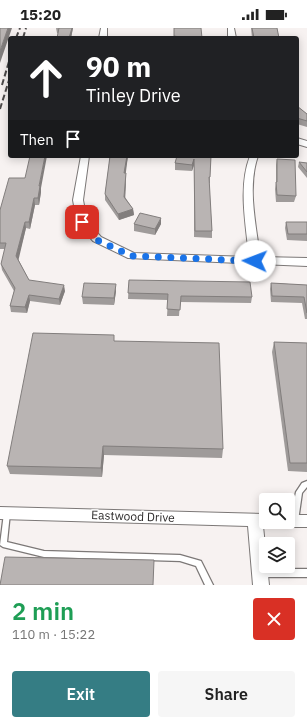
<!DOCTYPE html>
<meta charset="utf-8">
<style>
body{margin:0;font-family:"IBM Plex Sans",sans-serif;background:#f6f6f6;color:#222;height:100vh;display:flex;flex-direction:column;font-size:15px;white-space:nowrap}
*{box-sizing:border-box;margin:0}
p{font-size:13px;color:#767676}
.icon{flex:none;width:22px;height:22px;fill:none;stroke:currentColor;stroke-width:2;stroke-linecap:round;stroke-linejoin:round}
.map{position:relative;height:557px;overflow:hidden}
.panel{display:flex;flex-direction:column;background:#fff;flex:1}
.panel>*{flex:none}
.guide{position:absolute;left:8px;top:8px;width:291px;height:122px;border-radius:4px;box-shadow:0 2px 10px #0003;background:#202124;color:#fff;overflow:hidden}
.fabs{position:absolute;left:259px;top:465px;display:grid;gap:8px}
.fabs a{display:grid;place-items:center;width:36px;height:36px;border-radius:4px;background:#fff;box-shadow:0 2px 10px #0003;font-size:20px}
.pin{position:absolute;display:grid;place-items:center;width:34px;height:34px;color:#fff;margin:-17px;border-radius:8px;box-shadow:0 2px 6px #0006}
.me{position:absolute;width:44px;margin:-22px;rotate:272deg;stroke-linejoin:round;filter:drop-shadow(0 0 3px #0008)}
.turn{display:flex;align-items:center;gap:14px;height:84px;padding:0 12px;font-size:18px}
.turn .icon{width:52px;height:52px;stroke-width:2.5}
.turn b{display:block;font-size:28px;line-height:34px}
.then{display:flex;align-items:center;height:38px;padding:0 12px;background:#0003;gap:8px;font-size:15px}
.round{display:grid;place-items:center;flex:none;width:42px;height:42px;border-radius:4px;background:#f6f6f6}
.summary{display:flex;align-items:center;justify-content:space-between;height:68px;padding:0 12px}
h1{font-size:24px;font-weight:600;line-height:30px;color:#1e9e55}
.action{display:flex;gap:8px;margin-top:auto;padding:8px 12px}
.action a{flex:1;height:46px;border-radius:4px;background:#357d84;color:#fff;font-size:16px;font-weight:600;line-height:46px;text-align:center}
.action a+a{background:#f6f6f6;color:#222}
.status{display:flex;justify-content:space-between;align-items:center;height:28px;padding:0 20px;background:#fff;direction:ltr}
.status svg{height:11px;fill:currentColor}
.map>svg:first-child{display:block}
</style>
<div class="status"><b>15:20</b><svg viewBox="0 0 49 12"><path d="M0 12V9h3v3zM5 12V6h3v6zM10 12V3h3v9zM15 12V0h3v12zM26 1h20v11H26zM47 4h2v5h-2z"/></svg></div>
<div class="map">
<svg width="307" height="557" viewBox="0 0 307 557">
<rect width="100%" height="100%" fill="#f7f2f1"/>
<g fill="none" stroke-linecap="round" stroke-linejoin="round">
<defs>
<g id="lane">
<path d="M307,453V459L302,465L298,493L296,495L294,496L292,495L290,493L296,464L302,455Z"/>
<path d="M7,482L9,483L10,485L7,514L44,523L180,527L201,533L213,557H205L196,538L180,533L44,529L3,519L0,517L4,485L5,483Z"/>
<path d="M260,541H307V549H260L257,548L256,545L257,542Z"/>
</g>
<g id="street">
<path d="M101,0H107V10H99Z"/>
<path d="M228,0H234L236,10H228Z"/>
<path d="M297,110L307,113V119L297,116Z"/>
<path d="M81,128H89L83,172L87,193L101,209L134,225L249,229C246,196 238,159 250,128H258C247,159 256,196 260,229L307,230V238L128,230L93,213L77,194L73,172Z"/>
<path d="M0,479L266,486V494H272L271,497L263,498L269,557H253L248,498L0,491Z"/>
<path d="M288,487H307V499H288L283,498L281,494H288Z"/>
</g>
</defs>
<use href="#lane" stroke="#7c7877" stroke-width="2.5"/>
<use href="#street" stroke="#7c7877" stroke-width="2"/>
<use href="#lane" fill="#fff" fill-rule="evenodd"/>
<use href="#street" fill="#fff" fill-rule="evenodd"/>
<g stroke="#4d4a4a" stroke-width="2" stroke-dasharray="6 3" stroke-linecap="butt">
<path d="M16,10L20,0"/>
<path d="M23,10L26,0"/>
<path d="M2,57L10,30"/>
<path d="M0,81L10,49"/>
</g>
</g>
<g fill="#9f9b9a">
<path d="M56,0H73L71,10L57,5Z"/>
<path d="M174,0L202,10H174Z"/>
<path d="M251,0H277L279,10H252Z"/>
<path d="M297,78L307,86V99L297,96Z"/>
<path d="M110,128H128L125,145L126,151L125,169L133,181L134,187L119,192L105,172V166Z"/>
<path d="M211,128L210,149V155H209L212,203V210L194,209V137L192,143L175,142V135Z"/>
<path d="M277,131L296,168L294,174H276L275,161L276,154V137Z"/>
<path d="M299,134L307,135V150L298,139Z"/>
<path d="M25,150L41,160V164L39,177H35L30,201L26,200L18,231L29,252L65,263L60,277L30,273L27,285L11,284L10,278L14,263L2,242L1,236L5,221H0V182Z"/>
<path d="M286,194H307V213L287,212L285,200Z"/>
<path d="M134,196H161L155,207L134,203Z"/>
<path d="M129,252L252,269L251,275L180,274L179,288H167L168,272L128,271Z"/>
<path d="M271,255L307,257V291H305L302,275L271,274L270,261Z"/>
<path d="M116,263L114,277L83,276L82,269Z"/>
<path d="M115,313L223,421L222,430L104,427L102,449L10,446L7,438Z"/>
<path d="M274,314L307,315V444L288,443L272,324Z"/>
</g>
<g fill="#827e7d">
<path d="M8,0H12L0,35V23Z"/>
<path d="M72,0H73L71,10H69Z"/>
<path d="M45,128H47L41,160V164L39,177L38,170L39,158Z"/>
<path d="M127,128H128L125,151L124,145Z"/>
<path d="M194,131V137L192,143V137Z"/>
<path d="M126,145V151L125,175L124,169Z"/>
<path d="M34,170L35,177L30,201L29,194Z"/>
<path d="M133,181L134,187L119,192L118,186Z"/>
<path d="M161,190V196L155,207V201Z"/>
<path d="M25,194L26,200L18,234L16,228Z"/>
<path d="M116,256V263L114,277V270Z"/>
<path d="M64,257L65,263L60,277L59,271Z"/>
<path d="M29,267L30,273L27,285L25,279Z"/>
<path d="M103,418L104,427L102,449L101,440Z"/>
</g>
<g fill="#b9b4b3" stroke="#827e7d">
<path d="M0,0H8L0,23Z"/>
<path d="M59,0H72L69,10H57Z"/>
<path d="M174,0H201L202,10H185L174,8Z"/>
<path d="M252,0H277L279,10H254Z"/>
<path d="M297,78L307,86V93L297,90Z"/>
<path d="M30,128H45L39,158H40L38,170H34L29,194H25L16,228L29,252L64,257L59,271L29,267L25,279L10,278L15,260L1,236L6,215H0V182L9,150H25Z"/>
<path d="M110,128H127L124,145H126L124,169L133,181L118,186L105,166Z"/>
<path d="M177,128H211L210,149H209L212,203H195L194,131L192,137L175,135Z"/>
<path d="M277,131L295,132L296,168L277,167L276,154H277Z"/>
<path d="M299,134L307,135V144Z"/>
<path d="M140,185L161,190L155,201L134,196Z"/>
<path d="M286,194H307V206H288Z"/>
<path d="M129,252L250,254L252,269L181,268L180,282L167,281L168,266L128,265Z"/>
<path d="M84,255L116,256L114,270L82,269Z"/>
<path d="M271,255L307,257V285L304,269L272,268Z"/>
<path d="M33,305L114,307V313L219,315L223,421L103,418L101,440L7,438Z"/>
<path d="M274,314L307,315V435H290Z"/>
<path d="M5,529L154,532L153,557H0Z"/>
</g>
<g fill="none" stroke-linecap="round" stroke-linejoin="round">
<path stroke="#1a73e8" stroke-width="7" stroke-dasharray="0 12.6" d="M82,194L97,212L132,228L255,233"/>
</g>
<g text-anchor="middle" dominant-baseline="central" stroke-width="3" stroke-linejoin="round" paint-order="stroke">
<g font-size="12" fill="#2b2929" stroke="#fff">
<text transform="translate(133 488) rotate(2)">Eastwood Drive</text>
</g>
</g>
</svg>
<div class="fabs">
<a><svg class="icon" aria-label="search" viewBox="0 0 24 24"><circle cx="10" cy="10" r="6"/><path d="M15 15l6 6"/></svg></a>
<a><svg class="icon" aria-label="layers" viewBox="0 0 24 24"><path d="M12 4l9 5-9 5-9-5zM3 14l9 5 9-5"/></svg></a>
</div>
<div class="pin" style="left:82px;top:194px;background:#d93025"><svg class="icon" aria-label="arrive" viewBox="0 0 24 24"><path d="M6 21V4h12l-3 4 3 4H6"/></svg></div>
<svg class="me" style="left:255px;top:233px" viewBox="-20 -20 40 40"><circle r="19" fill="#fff"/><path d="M0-13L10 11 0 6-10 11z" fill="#1a73e8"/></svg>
<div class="guide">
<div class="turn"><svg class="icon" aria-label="ahead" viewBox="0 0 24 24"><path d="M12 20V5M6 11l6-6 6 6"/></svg><div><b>90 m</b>Tinley Drive</div></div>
<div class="then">Then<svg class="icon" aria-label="arrive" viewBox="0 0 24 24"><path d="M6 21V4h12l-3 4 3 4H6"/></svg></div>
</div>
</div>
<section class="panel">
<div class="summary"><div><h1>2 min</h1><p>110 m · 15:22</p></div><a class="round" style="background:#d93025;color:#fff"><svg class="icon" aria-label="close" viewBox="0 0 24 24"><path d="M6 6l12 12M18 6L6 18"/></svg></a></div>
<div class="action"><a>Exit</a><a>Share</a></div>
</section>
